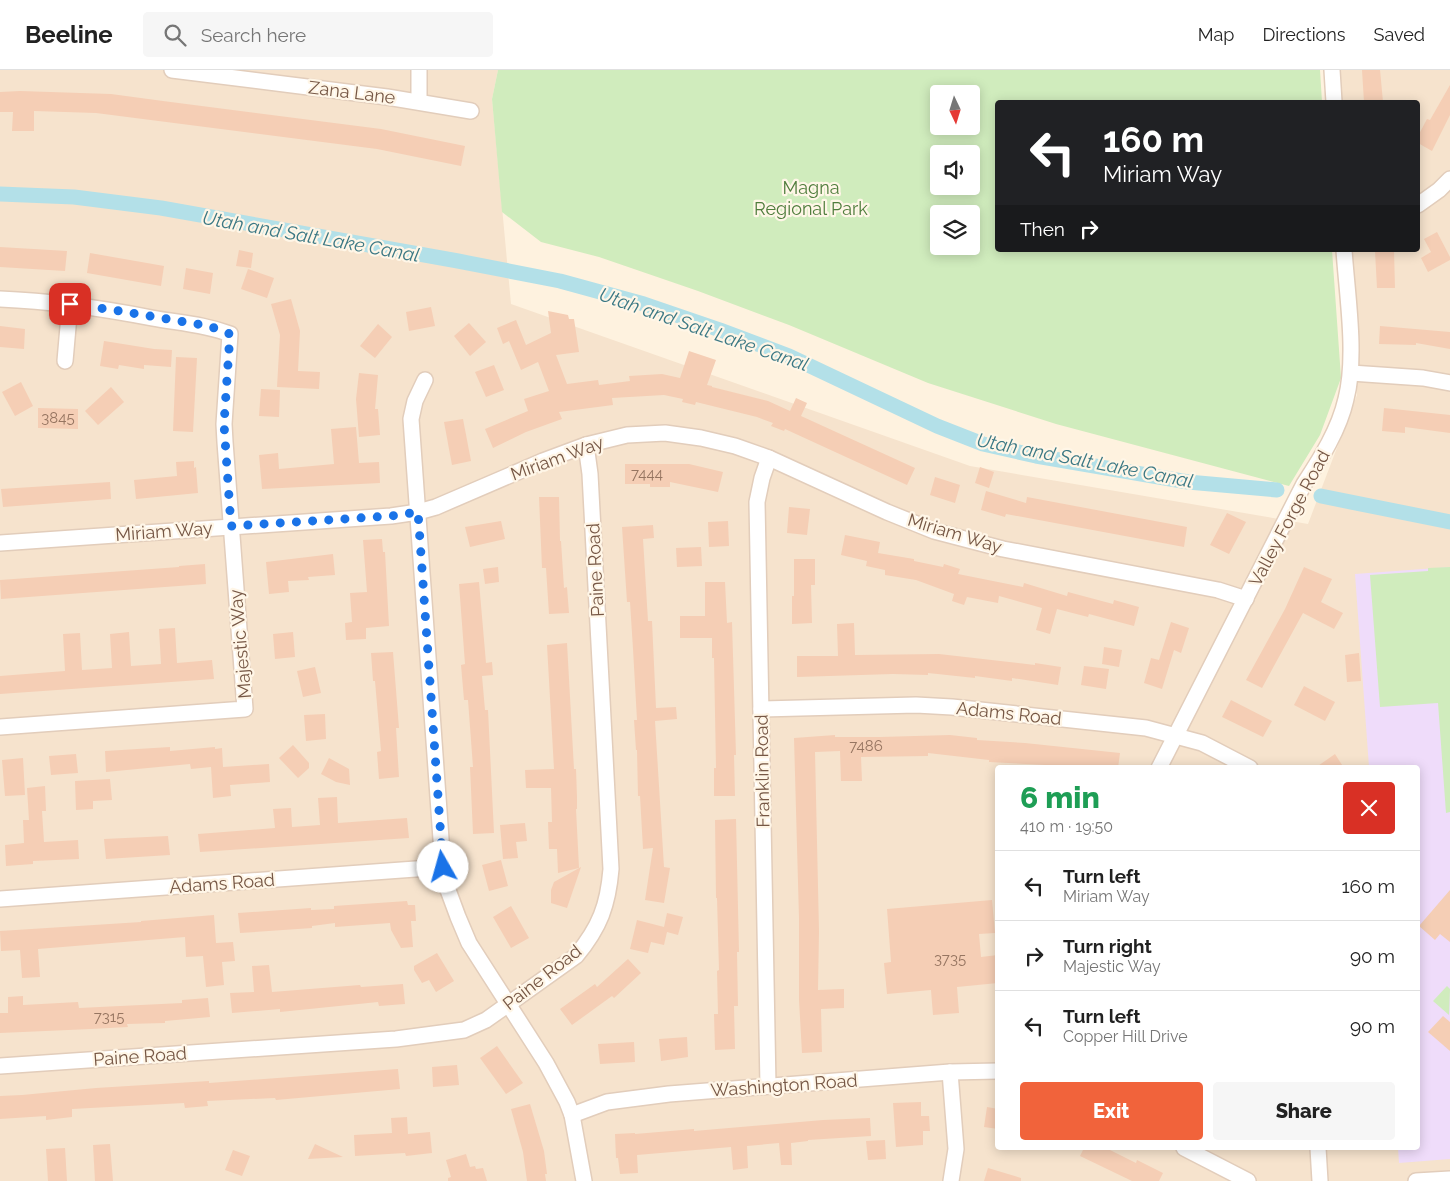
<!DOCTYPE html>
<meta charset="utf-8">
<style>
body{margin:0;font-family:Raleway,sans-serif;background:#f6f6f6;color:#222;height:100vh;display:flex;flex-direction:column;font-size:19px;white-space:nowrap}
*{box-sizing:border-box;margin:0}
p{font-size:16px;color:#767676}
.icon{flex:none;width:28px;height:28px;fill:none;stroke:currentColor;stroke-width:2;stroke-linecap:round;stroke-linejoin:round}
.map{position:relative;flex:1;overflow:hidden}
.side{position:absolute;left:995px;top:695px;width:425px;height:385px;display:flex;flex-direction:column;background:#fff;border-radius:5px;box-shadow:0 2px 12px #0003}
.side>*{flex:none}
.hud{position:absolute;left:995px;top:30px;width:425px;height:152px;border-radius:5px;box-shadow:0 2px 12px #0003;background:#202124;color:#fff;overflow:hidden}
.needle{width:32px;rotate:176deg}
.buttons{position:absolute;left:930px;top:15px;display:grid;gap:10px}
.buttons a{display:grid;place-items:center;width:50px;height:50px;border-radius:5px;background:#fff;box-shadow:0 2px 12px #0003;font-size:25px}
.pin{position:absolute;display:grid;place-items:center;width:42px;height:42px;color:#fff;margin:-21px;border-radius:10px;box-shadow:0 2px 8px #0006}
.me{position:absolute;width:55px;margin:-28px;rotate:353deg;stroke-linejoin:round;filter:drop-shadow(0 0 4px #0008)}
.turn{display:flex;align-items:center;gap:18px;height:105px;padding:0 25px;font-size:22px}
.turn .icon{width:65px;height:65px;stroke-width:2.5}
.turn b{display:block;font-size:35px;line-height:42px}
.then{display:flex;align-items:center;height:48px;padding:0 25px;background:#0003;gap:10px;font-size:19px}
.round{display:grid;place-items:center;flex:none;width:52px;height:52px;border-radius:5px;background:#f6f6f6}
.head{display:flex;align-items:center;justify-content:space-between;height:85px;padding:0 25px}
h1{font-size:30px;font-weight:800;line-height:38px;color:#1e9e55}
.cta{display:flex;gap:10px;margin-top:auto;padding:10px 25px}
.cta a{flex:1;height:58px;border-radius:5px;background:#f1633b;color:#fff;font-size:20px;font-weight:800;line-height:58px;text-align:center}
.cta a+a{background:#f6f6f6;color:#222}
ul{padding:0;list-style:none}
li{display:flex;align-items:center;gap:15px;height:70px;padding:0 25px;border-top:1px solid #e0e0e0}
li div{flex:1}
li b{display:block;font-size:19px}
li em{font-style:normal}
header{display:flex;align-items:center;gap:30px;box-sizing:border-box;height:70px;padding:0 25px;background:#fff;border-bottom:1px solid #e0e0e0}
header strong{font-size:24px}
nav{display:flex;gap:28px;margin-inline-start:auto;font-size:18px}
.search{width:350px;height:45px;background:#f6f6f6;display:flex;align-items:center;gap:12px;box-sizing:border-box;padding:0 18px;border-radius:5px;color:#767676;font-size:19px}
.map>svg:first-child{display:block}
</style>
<header>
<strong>Beeline</strong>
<div class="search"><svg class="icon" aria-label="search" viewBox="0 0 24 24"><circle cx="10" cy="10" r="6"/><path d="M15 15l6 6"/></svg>Search here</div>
<nav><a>Map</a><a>Directions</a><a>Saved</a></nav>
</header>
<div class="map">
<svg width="1450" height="1111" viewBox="0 0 1450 1111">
<rect width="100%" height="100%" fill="#fef2df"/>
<path fill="#f6e3cd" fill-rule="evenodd" d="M0,0H498L492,29L511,234L970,396L1308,454L1357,325L1348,180H1418V32H1340L1338,0H1450V1111H0ZM998,698H1418V1078H998Z"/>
<path fill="#efdcfa" d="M1450,497V1089L1399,1093L1398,1078H1418V698L1369,697L1355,504Z"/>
<g fill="#d0ecbd" fill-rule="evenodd">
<path d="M498,0H1320L1322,32H998V180H1332L1341,308L1320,365L1289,416L1056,354L928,313L789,255L698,221L599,187L541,172L502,142L492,29ZM939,24H971V56H939ZM939,84H971V116H939ZM939,144H971V176H939Z"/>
<path d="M1450,497V742L1446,743L1438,633L1380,637L1370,505L1428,501V498Z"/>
<path d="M1447,916L1450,919L1449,945L1433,931Z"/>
</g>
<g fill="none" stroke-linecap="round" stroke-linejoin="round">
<g stroke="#b3e0e8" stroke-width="15">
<path d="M0,124L74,127L161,138L458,191L560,211L644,234L720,260L789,286L937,356L983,374L1036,386L1188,412L1277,420"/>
<path d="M1321,426L1450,452"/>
</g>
</g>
<g fill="#f5ceb5">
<path d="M1362,0H1380L1383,32H1364Z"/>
<path d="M1450,15V45L1432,81L1418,73V66L1427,49L1430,50Z"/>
<path d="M20,21L111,24L163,31L381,59L465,76L461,96L377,79L96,43L34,41V61H12L13,42H0V22Z"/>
<path d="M1437,162L1450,187V190L1428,202L1421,188L1431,182L1424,169Z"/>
<path d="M0,177L67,181L65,201L0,197Z"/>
<path d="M239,180L253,183L251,198L236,196Z"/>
<path d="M1394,180L1395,218H1377L1375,181Z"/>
<path d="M90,183L164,196L161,216L87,203Z"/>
<path d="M186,198L213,203L210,224L183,219Z"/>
<path d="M248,199L274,208L267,228L241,219Z"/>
<path d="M291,229L300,261L298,301L320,302L319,319L277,317L280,265L271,234Z"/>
<path d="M431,237L435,256L409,261L406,242Z"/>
<path d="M548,241L568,245L569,249H574L579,282L556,285L567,314L598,310L599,315L630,311L629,306L662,304L680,308L689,281L716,290L707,315L712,316V317L768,331L790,341L796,328L807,333L801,346L915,398L907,415L785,359L784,361L771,356L773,353L757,347L696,332L695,335L682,332L683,329L664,325L612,328L613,335L559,342L562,349L526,362L493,378L485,359L528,341L524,329L549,321L538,292L521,300L509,271L503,274L497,258L516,250L526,275L551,263Z"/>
<path d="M469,253L486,272L470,286L454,266Z"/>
<path d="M378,254L392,267L375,288L360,276Z"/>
<path d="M0,256L25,259L24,279L0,277Z"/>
<path d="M1380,256L1450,262V279L1416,273V275L1379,274Z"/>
<path d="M104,271L154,279L172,280L171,297L144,295V299L119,295L118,299L100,296Z"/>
<path d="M176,287L197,288L193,362L173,361Z"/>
<path d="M494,295L504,320L486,327L475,302Z"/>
<path d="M359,303L378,305L375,339H378L380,365L359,367L356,329Z"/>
<path d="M21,312L33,336L15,346L2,322Z"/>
<path d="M111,317L124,332L98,355L85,341Z"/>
<path d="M261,319L280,320L279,347L259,346Z"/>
<path d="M38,338L78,339V359L38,358Z"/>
<path d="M1384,338L1450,345V363L1405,357V363L1382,361Z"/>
<path d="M463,349L471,391L452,395L444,352Z"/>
<path d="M356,357L359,393L379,392L380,413L262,419L259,385L278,383L279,399L334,394L331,359Z"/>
<path d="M194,391V398L196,397L198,423L136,429L134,410L177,406L176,392Z"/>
<path d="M625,394H689L723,402L718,422L670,412V417H650V414H625Z"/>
<path d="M980,397L994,402L989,418L975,413Z"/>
<path d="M935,407L960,415L955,433L930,425Z"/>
<path d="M110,412L111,429L3,437L1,419Z"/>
<path d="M986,421L1026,433L1027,427L1187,457L1184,477L1006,444L1005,447L981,440Z"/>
<path d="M539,427H559L560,471H561L564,518L567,517L569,543L549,544L546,498H542Z"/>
<path d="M789,437L810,439L807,465L787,463Z"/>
<path d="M1227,443L1246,452L1229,484L1210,475Z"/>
<path d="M501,451L505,469L470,477L465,457Z"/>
<path d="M728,451L729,476L709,477L708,452Z"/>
<path d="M653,455L654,468L643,469L648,551H652L656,638L676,637L677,649L655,651L664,797L670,798L664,833L645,830L653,778L643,779L640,726H638L637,680H636L634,650H637L633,579L630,532H627L622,457Z"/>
<path d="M845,465L880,472L878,483L914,489V491L943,497L944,494L960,499L958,504L1023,517L1024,513L1067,526L1068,522L1113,534L1114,530L1139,537L1134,556L1089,544L1088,547L1057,539L1050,564L1036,560L1042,538L999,526L998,533L967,527L964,535L952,531L954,524L916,510L885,505V500L866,496L867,491L841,485Z"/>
<path d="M382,469L383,482H385L389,556L366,558V569L346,570L345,553L352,552L350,523L367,522L363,470Z"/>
<path d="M701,477L702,496L677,497L676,478Z"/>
<path d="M333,484L335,505L308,507L309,510L288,511L289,522L269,524L266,492Z"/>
<path d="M794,489H815V515H811L812,553L792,554V526H794Z"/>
<path d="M205,494L206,514L1,529L0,510L179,497V496Z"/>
<path d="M498,497L499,512L485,514L483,499Z"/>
<path d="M1304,497L1332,509L1321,532L1343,543L1334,559L1303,543L1262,618L1246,610L1285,539Z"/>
<path d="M479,512L486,593L492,592L493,605L482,606L485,640H488L494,763L473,764L470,697H473L468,630H464L461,595L465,594L459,514Z"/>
<path d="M705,512H725L727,553L732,552L736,685H734L735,726H714V698H716L714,588H712V568H680V546H705Z"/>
<path d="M1171,552L1189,558L1181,583L1174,580L1162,619L1144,613L1151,588L1159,590Z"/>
<path d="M854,553L855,585L939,584L1035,595V593L1061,597L1058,615L1012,608V611L975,606V608L928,603V605L893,604L797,607V586H838L837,554Z"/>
<path d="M175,558L177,593L212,590L214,609L0,624V606L65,601L63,564L80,563L82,600L112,598L110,564L129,562L131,596L161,594L159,559Z"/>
<path d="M293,562L295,587L275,589L273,564Z"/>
<path d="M567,573L574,699H576L577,727V739H576L579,798L558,803L557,779H549L548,752H552L551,718H526L525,700L554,699L547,575Z"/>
<path d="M1104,577L1122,580L1119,597L1102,594Z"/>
<path d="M393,582L399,658H396L399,707L379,709L377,682L381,681L375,611H373L371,583Z"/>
<path d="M1359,583L1361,611L1347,612L1345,585Z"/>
<path d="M1084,596L1109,599L1106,619L1081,615Z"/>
<path d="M315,597L321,623L303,627L297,601Z"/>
<path d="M1304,616L1335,632L1325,651L1294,635Z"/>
<path d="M1231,630L1272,651L1263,667L1222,647Z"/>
<path d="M325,644L326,669L306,671L304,645Z"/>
<path d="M835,665V667H880L950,665L977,668V670L1025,673L1120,683L1118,698H1044L1045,695L989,692V690L928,683V686L861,687L862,711H841L840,681L815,682L819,861L818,920L844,919V938L821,939L822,982L802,983L799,930V848L794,668Z"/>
<path d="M293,675L309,693V698L298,708L279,688Z"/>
<path d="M170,677V681L215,677V679L222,678L223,697L269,694L270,712L230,715L231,726L213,728L211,697L191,699L190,694L106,702L105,681Z"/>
<path d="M76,684L78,703L51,705L49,686Z"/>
<path d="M1335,684L1344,698H1315Z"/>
<path d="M23,688L25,725L5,726L2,690Z"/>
<path d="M329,688L349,699L350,715L336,712L321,704Z"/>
<path d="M110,709L112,730L93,731V739L76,740L75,711Z"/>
<path d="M45,716L46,741H42L44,772L78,770L79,789L33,791V794L6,796L5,775L24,773L23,750H29L27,718Z"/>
<path d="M337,727L338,753L407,748L409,768L200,782L198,764L275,758L273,739L291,738L292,757L320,755L318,728Z"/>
<path d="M736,749L739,882H737L738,936H734L735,979L715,980L714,944H718L717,901L719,900L717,828H716L715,750Z"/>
<path d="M525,753L527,771L516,772L518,788L503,789L500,755Z"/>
<path d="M168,766L170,785L106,789L104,769Z"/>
<path d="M501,790L508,816L489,821L482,795Z"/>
<path d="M581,797L567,838L551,833V820L554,812Z"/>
<path d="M1450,820V872L1440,864L1435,870L1419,856Z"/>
<path d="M992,830L995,863L979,864L981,887L998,885V913L957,917L959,943L933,945L931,920L887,924L884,893L891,892L887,839Z"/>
<path d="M407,831L408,835H415L416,851H411L413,877L401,878L391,860L390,853L335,857V853L312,856V858L240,863L238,843L311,838V840L334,839V836Z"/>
<path d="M511,836L529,868L511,878L493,847Z"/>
<path d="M667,843L683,847L678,865L667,862L664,875L651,872L648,883L630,879L637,850L664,857Z"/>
<path d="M214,845L216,873L233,872L235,891L222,892L224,915L206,917L203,886L186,887L185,867L38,879L40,907L22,908L20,880L1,881L0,861L141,852V851Z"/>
<path d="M437,883L454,911L436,922L429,910L422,913L414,900V896Z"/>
<path d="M628,889L641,903L614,928L612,926L572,955L560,939L595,914L597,917Z"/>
<path d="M269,895L272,922L360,915L361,917L403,914L405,934L379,936L378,932L280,942V939L232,943L230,923L254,922L252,896Z"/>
<path d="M23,926V935L78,932L79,938L182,933V930L208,928L210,947L165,951V953L127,954L128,957L91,959L0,963V943H8V927Z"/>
<path d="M1443,946L1450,952V981L1428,962Z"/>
<path d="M687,967L688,987L661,991L659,969Z"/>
<path d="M634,972L635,992L600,994L598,974Z"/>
<path d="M497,976L523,1013L506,1024L480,988Z"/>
<path d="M457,995L459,1015L433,1017L432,997Z"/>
<path d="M398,999L400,1019L276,1030L275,1028L207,1031L208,1036L185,1038L184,1033L72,1039V1047L46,1050V1046L0,1049V1026L22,1025L96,1018L209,1011V1013Z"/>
<path d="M921,1032V1046H929L930,1061H923V1075L896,1077L893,1033Z"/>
<path d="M530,1034L544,1081L547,1104H545L546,1111H527L523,1082L511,1039Z"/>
<path d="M987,1037L998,1039V1059L984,1057Z"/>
<path d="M407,1047L408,1064L430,1062L432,1083L406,1086L405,1083L355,1086L354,1065L392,1063L391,1048Z"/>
<path d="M870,1048L871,1066L808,1070V1071L791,1073L792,1095H781L779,1073L747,1076L748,1098L733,1100L731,1077L637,1085L638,1103L620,1104L618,1088H616L615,1064L635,1063V1064L694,1059V1061L823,1050Z"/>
<path d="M885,1070L886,1089L868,1090L866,1071Z"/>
<path d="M110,1074L113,1111H95L93,1075Z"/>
<path d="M315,1074L343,1087L308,1089Z"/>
<path d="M65,1078L67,1111H48L46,1079Z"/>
<path d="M1084,1078H1106L1136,1093L1137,1090L1163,1103L1159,1111H1132L1080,1086Z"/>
<path d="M233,1080L250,1086L242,1106L225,1100Z"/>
<path d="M466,1084L470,1097L475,1096L476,1099L483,1098L487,1111H448V1108L451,1107L446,1090Z"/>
<path d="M988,1098L1021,1108V1111H984Z"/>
</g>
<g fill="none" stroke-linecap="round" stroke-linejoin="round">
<defs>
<g id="minor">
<path d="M172,0L387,27L471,41"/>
<path d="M1332,0L1334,32"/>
<path d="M419,31V0"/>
<path d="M1418,135L1439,120L1450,109"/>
<path d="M0,229C51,231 101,238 152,248C179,253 203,254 230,264L224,354L225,372L245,639L0,657"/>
<path d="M65,291L70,234"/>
<path d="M1351,303L1423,308L1450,313"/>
<path d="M425,310L415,331L411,349L443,797L448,820L458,847L469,873L546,993L567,1032L572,1045L584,1111"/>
<path d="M0,473L391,446L418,442L436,437L543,391L586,375L627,365L665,363L701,368L735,376L769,388L887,442L934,461L1003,479L1218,520L1246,529"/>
<path d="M761,639L916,635L952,637L1146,658L1202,673L1250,698"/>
<path d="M1159,698L1304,414C1321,388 1339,360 1346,329C1357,286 1347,225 1344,180"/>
<path d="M0,829L443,797"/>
<path d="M0,996L396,969L464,960L486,950L576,886C600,857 608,835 611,799L590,404L586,375"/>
<path d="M950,1002L956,1079L951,1111"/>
<path d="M768,1016L757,432L762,408L769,388"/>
<path d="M572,1045L607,1032L669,1024L950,1002L998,1001"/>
<path d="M1184,1078L1248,1111"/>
<path d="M1318,1078L1320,1111"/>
<path d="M1416,1111L1450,1109"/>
</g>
</defs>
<use href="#minor" stroke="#e2cdbb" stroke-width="18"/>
<use href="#minor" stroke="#fff" stroke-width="15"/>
</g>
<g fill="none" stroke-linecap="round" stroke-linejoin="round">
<path stroke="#1a73e8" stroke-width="9" stroke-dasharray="0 16.2" d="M70,234L114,240L209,256L230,264L224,354L231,456L391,446L418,442L443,797"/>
</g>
<g text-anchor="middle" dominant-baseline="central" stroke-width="4.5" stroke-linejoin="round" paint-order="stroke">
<g font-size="15" fill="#967561">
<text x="58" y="348">3845</text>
<text x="647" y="404">7444</text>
<text x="866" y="676">7486</text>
<text x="950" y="889">3735</text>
<text x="109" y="947">7315</text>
</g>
<g font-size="18" fill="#765745" stroke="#fff6e7">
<text transform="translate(352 22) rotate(7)">Zana Lane</text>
<text transform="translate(557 388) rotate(-20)">Miriam Way</text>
<text transform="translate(1289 448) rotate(-62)">Valley Forge Road</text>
<text transform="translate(164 461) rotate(-4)">Miriam Way</text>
<text transform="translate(955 463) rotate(17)">Miriam Way</text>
<text transform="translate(595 500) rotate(-93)">Paine Road</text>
<text transform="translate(240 574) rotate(-95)">Majestic Way</text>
<text transform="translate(1009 643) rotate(6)">Adams Road</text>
<text transform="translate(762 701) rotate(-91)">Franklin Road</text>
<text transform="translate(222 813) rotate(-4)">Adams Road</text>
<text transform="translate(542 907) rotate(-38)">Paine Road</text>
<text transform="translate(140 986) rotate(-4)">Paine Road</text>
<text transform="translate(784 1015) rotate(-4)">Washington Road</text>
</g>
<g font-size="18" fill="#4f7d3c" stroke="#fff6e7">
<text x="811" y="117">Magna<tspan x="811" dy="21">Regional Park</tspan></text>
</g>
<g font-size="19" font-style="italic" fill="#3b7884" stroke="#fff6e7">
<text transform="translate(311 166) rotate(10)">Utah and Salt Lake Canal</text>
<text transform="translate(704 259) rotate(19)">Utah and Salt Lake Canal</text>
<text transform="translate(1085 390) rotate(11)">Utah and Salt Lake Canal</text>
</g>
</g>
</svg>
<div class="buttons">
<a><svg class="needle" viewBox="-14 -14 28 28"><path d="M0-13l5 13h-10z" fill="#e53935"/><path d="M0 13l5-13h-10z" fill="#767676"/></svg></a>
<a><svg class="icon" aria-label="sound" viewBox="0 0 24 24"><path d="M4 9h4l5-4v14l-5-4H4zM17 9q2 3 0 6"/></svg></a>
<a><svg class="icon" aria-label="layers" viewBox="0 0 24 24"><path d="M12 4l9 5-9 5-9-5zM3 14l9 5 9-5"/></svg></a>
</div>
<div class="pin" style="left:70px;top:234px;background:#d93025"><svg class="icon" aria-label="arrive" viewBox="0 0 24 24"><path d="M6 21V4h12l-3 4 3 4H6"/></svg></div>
<svg class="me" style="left:443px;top:797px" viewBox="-20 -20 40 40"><circle r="19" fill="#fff"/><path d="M0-13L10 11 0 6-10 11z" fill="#1a73e8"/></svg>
<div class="hud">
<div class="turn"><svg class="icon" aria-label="left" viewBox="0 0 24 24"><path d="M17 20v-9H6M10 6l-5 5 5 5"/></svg><div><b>160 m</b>Miriam Way</div></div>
<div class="then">Then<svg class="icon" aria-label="right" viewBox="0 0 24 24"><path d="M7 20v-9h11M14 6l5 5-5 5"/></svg></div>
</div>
<section class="side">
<div class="head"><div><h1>6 min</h1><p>410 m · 19:50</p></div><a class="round" style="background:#d93025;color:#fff"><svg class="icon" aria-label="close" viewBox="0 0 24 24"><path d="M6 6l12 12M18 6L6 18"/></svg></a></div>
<ul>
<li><svg class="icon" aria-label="left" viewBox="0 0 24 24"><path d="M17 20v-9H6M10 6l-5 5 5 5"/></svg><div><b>Turn left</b><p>Miriam Way</p></div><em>160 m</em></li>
<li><svg class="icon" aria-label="right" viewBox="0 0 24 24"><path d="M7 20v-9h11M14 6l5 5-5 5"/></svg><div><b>Turn right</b><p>Majestic Way</p></div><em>90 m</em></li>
<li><svg class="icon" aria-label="left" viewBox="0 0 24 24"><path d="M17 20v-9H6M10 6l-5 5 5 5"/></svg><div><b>Turn left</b><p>Copper Hill Drive</p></div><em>90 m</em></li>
</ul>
<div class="cta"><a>Exit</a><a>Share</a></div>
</section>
</div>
